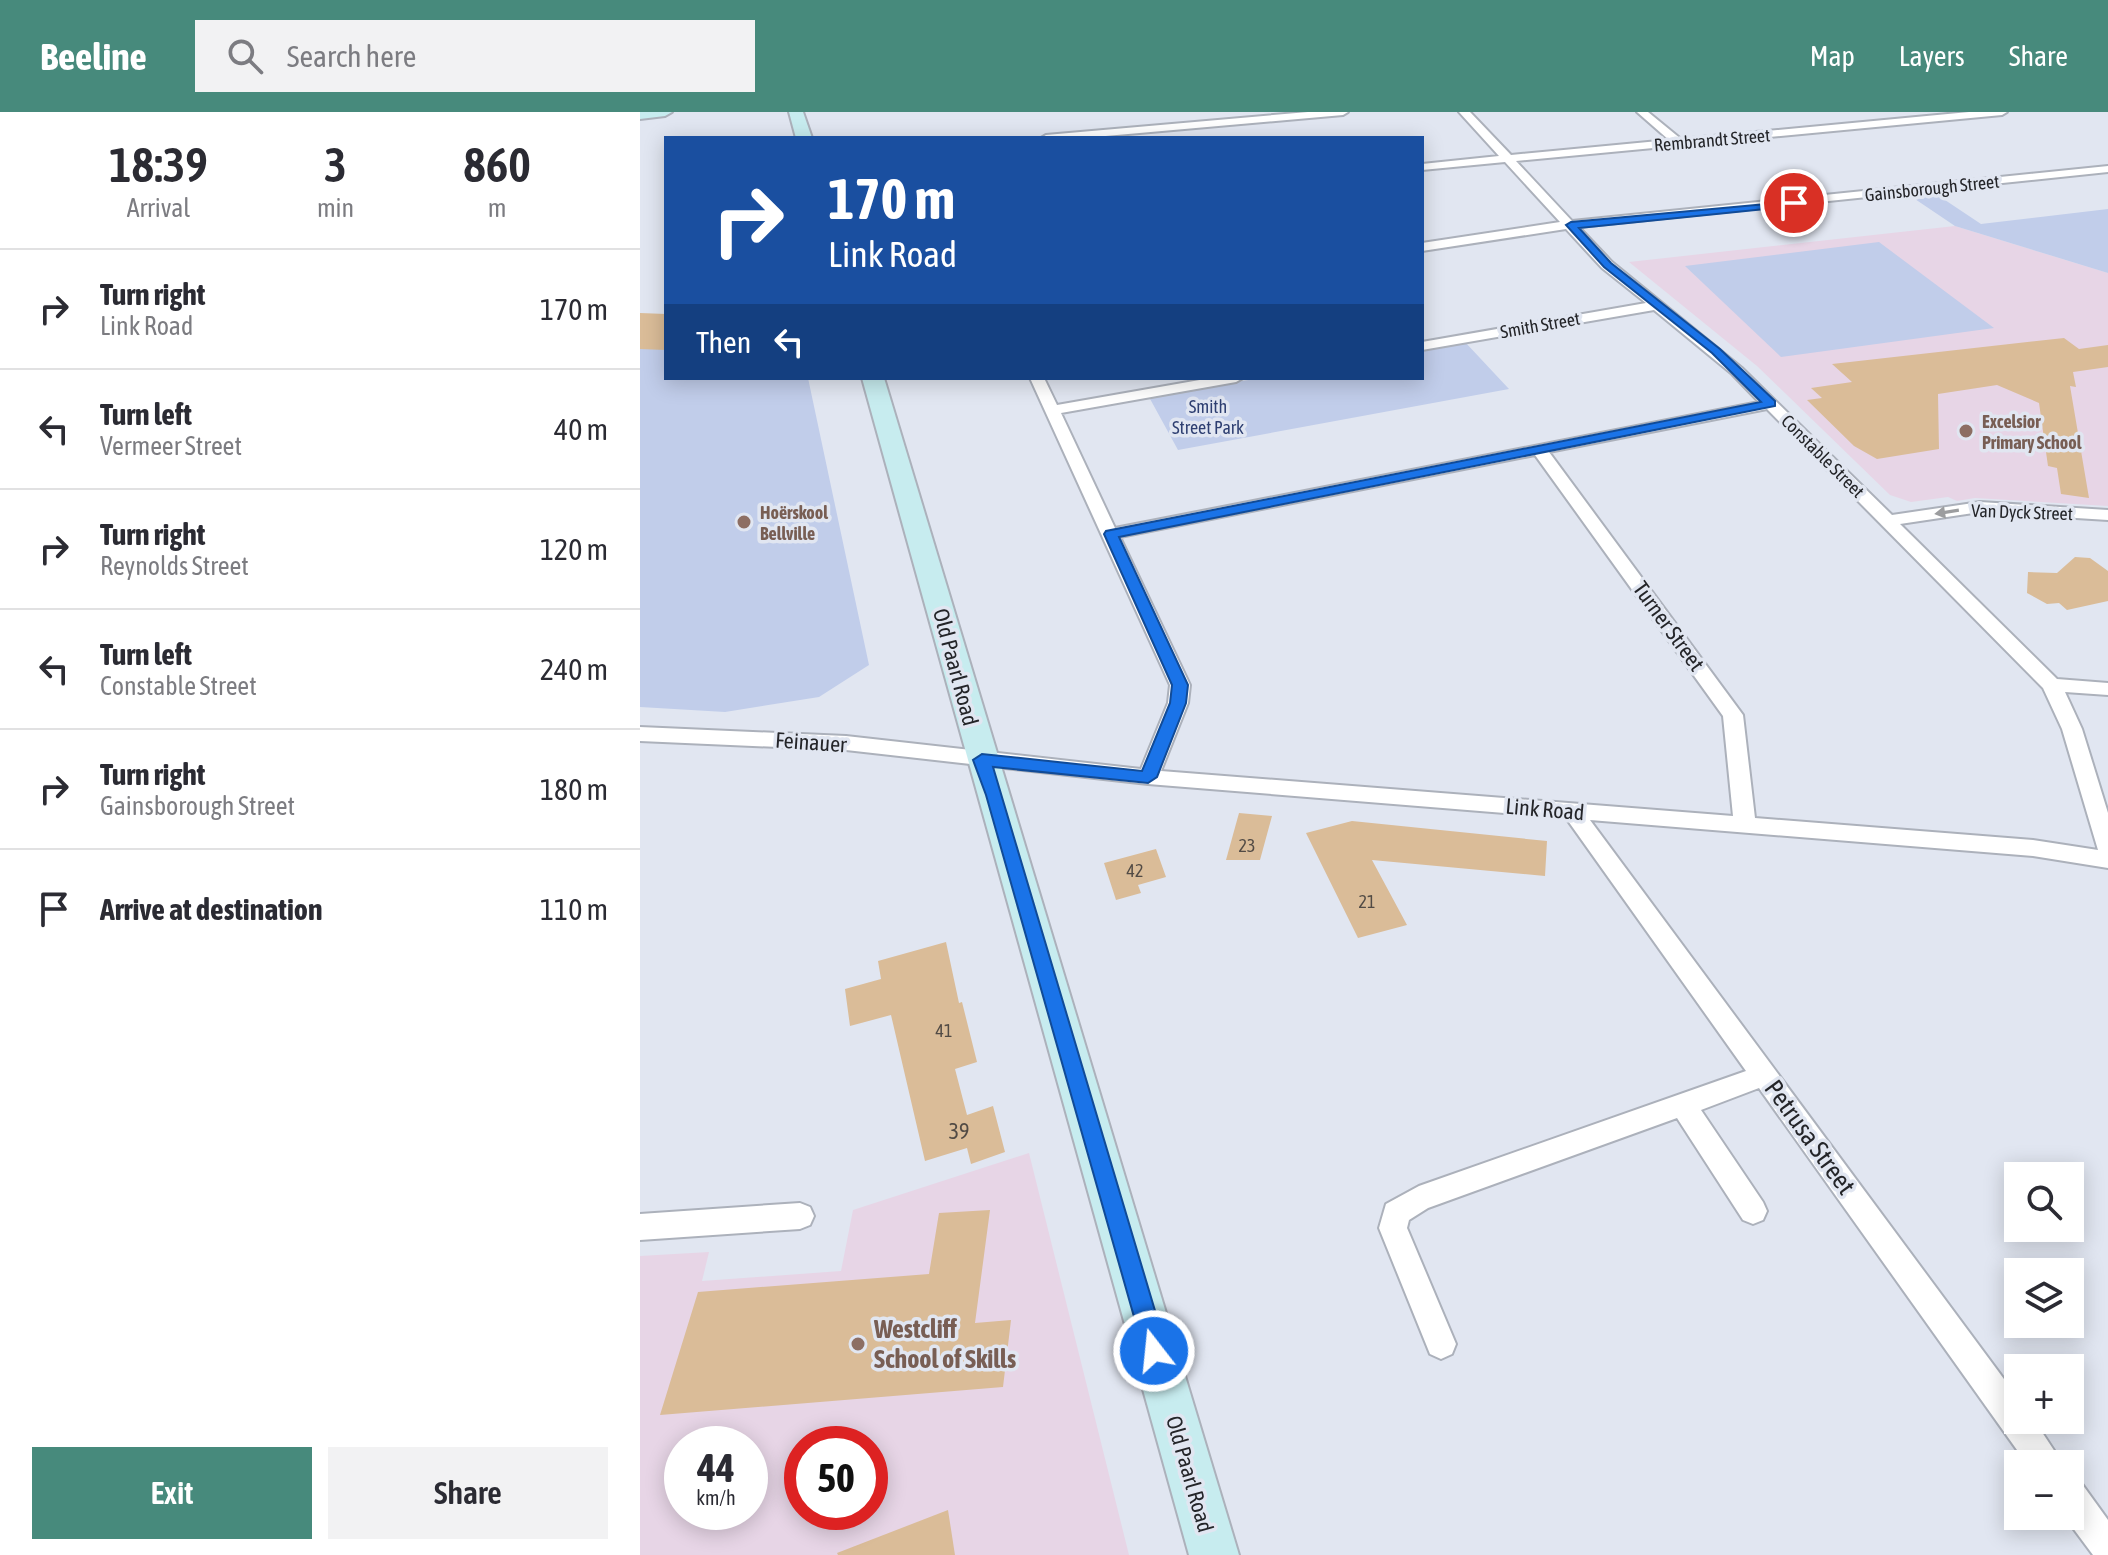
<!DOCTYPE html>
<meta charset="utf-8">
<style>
body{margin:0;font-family:"Asap Condensed",sans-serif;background:#f2f2f3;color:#2b2b33;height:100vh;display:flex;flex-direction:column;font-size:30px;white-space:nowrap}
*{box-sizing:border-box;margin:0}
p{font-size:26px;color:#7c7c81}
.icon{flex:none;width:44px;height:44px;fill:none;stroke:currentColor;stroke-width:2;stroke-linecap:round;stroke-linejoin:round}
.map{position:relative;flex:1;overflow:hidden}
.details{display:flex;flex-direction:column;background:#fff;width:640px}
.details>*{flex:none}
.top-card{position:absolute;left:24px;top:24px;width:760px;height:244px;border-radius:0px;box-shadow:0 4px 20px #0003;background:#1a4fa0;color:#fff;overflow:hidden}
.buttons{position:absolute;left:1364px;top:1050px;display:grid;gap:16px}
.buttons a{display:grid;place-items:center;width:80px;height:80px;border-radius:0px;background:#fff;box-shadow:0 4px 20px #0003;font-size:40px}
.speed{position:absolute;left:24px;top:1314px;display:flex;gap:16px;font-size:40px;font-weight:700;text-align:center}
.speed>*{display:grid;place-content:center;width:104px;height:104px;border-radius:50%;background:#fff;box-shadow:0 4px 20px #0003;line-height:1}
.speed small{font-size:20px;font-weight:400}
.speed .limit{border:12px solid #d22;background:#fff;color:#111}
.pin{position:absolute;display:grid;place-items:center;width:68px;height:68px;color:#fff;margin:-34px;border:4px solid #fff;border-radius:50%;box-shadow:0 2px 8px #0007}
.me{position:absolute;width:88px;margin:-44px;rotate:344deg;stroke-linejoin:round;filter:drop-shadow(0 0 6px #0008)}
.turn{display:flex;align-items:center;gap:28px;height:168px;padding:0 32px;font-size:36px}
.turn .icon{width:104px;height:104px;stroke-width:2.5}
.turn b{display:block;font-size:56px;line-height:68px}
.then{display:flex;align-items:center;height:76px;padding:0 32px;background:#0003;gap:16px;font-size:30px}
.eta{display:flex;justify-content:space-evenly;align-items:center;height:136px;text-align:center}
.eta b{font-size:48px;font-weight:600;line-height:56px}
.action{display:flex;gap:16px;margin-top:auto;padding:16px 32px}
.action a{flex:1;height:92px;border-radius:0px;background:#478a7c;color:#fff;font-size:32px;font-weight:600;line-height:92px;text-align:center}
.action a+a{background:#f2f2f3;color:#2b2b33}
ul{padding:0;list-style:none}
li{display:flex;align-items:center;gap:24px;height:120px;padding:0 32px;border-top:2px solid #e1e1e2}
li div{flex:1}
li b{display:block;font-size:30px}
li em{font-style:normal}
header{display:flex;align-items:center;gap:48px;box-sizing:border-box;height:112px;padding:0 40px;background:#478a7c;color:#fff}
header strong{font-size:38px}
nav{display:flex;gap:44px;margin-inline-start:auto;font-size:28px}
.search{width:560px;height:72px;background:#f2f2f3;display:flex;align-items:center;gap:20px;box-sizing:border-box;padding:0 28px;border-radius:0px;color:#7c7c81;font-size:30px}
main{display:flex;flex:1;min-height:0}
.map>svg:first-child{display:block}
</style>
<header>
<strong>Beeline</strong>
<div class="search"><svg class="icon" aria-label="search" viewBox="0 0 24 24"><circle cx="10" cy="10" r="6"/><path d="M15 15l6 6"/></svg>Search here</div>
<nav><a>Map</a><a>Layers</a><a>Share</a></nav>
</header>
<main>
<section class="details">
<div class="eta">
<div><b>18:39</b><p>Arrival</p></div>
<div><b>3</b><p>min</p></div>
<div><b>860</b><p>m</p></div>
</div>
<ul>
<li><svg class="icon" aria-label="right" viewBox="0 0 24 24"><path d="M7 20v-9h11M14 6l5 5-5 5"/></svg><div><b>Turn right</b><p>Link Road</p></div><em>170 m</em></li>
<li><svg class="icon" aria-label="left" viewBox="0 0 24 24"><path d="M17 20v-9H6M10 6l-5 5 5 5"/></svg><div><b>Turn left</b><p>Vermeer Street</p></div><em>40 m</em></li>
<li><svg class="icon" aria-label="right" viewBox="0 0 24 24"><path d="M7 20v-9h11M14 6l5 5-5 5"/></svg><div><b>Turn right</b><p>Reynolds Street</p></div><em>120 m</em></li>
<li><svg class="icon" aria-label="left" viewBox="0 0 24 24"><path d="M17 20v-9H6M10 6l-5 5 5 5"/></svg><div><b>Turn left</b><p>Constable Street</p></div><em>240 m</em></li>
<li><svg class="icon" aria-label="right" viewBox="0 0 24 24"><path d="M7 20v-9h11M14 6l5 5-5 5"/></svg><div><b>Turn right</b><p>Gainsborough Street</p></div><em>180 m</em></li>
<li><svg class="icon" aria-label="arrive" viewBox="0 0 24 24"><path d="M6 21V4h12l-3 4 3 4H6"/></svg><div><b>Arrive at destination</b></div><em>110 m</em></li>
</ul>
<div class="action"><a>Exit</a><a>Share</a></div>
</section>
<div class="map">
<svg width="1468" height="1443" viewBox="0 0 1468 1443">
<rect width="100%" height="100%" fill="#e1e6f1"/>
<g fill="#e7d5e6" fill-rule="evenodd">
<path d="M1315,114L1468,161V394L1335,386L1317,389L1308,385L1271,390L1250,383L1117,254L989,150Z"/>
<path d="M389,1041L489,1443H0V1144L69,1140L62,1169L201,1159L213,1098ZM42,1332H110V1400H42ZM162,1332H230V1400H162Z"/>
</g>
<g fill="#c1cdea">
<path d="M1293,80L1341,112L1468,97V161L1315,114L1269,83Z"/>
<path d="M1239,130L1354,216L1141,245L1045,154Z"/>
<path d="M0,227H26V266H168L229,553L179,585L85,600L0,595Z"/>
<path d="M825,230L869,277L538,338L509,285L620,266H782V238Z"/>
</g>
<g fill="#dabc98">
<path d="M0,201L26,202V238L0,237Z"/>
<path d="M1424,226L1439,237L1468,233V255L1433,260L1436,275L1430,274L1449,386L1421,382L1417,356L1408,354L1399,291L1357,273L1298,282L1299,337L1237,347L1214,334L1167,288L1182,286L1171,276L1212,270L1192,252Z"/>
<path d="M1435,445L1450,446L1468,459V489L1427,498L1419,491L1407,492L1387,481L1388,460L1417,461Z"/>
<path d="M599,701L632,704L620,748H586Z"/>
<path d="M712,709L907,729L905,764L732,748L767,813L718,826L666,721Z"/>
<path d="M516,737L526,765L498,773L501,781L476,788L464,751Z"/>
<path d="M306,830L319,891L322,890L337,950L315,957L327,1003L353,994L365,1040L331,1052L327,1036L285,1049L251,903L210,914L205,877L241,867L238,849Z"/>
<path d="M350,1098L335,1211L371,1208L363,1275L20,1303L58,1180L289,1162L299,1101Z"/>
<path d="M308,1398L315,1443H198L197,1441Z"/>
</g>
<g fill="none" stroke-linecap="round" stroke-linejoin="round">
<defs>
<g id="street">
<path d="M668,0H708L703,3L443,26H401L406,23Z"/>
<path d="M819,0H830L871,43L1029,28L997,0H1008L1041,27L1329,0H1367L1362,3L876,49L932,109L1468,54V60L939,115L972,150L1102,256L1252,403L1340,390L1468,398V408L1340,400L1260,412L1417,567L1468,571V583L1425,580L1442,617L1468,701V756L1393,744L950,708L1378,1286V1308H1394L1423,1352H1387L1119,976L1061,998L1123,1090L1127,1099L1123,1108L1113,1112L1103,1108L1037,1006L788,1096L769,1108L767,1116L816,1232L812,1242L801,1247L790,1242L739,1116L746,1092L779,1074L1106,959L926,706L508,672L206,638L0,629V615L206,624L501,657L528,591L530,573L390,266H404L417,293L571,266H603L596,270L421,301L475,416L1119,290L1092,262L1014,198L782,238V230L1006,191L962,156L926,117L782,139V131L920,110L865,50L782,58V52L859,44ZM1127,297L1403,576L1422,617L1458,738L1393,728L1115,706L1103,603L909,340ZM895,343L1083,604L1093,704L521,659L548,591L550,573L480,425Z"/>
<path d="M160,1091L170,1095L174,1104L170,1113L160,1117L0,1128V1102Z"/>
<path d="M1430,1368L1442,1372L1468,1408V1443H1453L1424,1404H1430Z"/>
</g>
<g id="secondary">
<path d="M0,0H32L25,4L0,7Z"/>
<path d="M149,0H163L172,26H156Z"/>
<path d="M222,266H244L599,1443H549Z"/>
</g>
</defs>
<use href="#street" stroke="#acb1bb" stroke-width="4"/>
<use href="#secondary" stroke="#acb1bb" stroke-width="4"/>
<use href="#street" fill="#fff" fill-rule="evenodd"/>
<use href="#secondary" fill="#c7ecef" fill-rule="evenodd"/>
</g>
<defs><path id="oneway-solid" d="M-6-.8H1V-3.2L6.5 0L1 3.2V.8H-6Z" transform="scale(2)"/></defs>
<use fill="#9c9d9f" href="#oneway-solid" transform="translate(1307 400) rotate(171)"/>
<path fill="#1a73e8" stroke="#114b97" stroke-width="2" d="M1158,89L1154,94L939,116L971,151L1080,237L1135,289V294L479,425L548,573L546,591L517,665L508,671L353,655L527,1239L523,1247L514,1251L506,1247L346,683L333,648L342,642L502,659L530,591L532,573L464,422L466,419L1121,290L1072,241L964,155L926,113L931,110Z"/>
<g fill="#8d6e63" stroke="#e1e6f1" stroke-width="3">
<circle cx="1326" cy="319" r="8"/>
<circle cx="104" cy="410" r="8"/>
<circle cx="218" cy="1232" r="8"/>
</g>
<g text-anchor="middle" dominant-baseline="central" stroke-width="7" stroke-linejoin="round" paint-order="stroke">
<g font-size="18" fill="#242529" stroke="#e1e6f1">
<text transform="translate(1072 28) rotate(-5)">Rembrandt Street</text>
<text transform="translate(1292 76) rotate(-6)">Gainsborough Street</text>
<text transform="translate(900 213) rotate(-10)">Smith Street</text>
<text transform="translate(1183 344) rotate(45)">Constable Street</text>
<text transform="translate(1382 400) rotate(2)">Van Dyck Street</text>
</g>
<g font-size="18" fill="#2e3f71" stroke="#e1e6f1">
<text x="568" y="294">Smith<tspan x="568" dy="21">Street Park</tspan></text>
</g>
<g font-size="18" font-weight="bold" fill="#785e54" stroke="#e1e6f1" text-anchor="start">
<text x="1342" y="309">Excelsior<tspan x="1342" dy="21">Primary School</tspan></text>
<text x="120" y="400">Hoërskool<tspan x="120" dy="21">Bellville</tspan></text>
</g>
<g font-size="18" fill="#524b45">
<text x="607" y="733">23</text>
<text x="495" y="758">42</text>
<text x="727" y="789">21</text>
<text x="304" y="918">41</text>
</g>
<g font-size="22" fill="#242529" stroke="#e1e6f1">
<text transform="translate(1029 514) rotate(54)">Turner Street</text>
<text transform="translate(316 555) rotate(75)">Old Paarl Road</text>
<text transform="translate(171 630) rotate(4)">Feinauer</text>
<text transform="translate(905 697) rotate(5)">Link Road</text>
<text transform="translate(550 1362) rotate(74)">Old Paarl Road</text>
</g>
<g font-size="22" fill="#524b45">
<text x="319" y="1019">39</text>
</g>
<g font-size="26" fill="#242529" stroke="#e1e6f1">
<text transform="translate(1170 1025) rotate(54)">Petrusa Street</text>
</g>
<g font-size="26" font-weight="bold" fill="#785e54" stroke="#e1e6f1" text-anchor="start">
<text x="234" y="1217">Westcliff<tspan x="234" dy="30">School of Skills</tspan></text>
</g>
</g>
</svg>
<div class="buttons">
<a><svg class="icon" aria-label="search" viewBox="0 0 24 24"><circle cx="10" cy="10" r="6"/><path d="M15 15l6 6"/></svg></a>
<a><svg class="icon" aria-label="layers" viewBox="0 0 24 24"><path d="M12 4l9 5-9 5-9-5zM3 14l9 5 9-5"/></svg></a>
<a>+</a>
<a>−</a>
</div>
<div class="speed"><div>44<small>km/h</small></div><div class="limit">50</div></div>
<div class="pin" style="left:1154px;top:91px;background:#d93025"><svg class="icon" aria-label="arrive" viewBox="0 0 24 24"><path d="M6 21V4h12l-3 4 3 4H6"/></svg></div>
<svg class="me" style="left:514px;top:1239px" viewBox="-20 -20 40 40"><circle r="17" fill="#1a73e8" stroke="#fff" stroke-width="3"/><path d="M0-11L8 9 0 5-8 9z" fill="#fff"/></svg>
<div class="top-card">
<div class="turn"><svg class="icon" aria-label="right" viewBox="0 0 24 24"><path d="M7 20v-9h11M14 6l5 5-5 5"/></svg><div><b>170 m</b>Link Road</div></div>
<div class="then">Then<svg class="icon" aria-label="left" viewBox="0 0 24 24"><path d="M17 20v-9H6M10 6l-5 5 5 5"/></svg></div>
</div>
</div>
</main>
